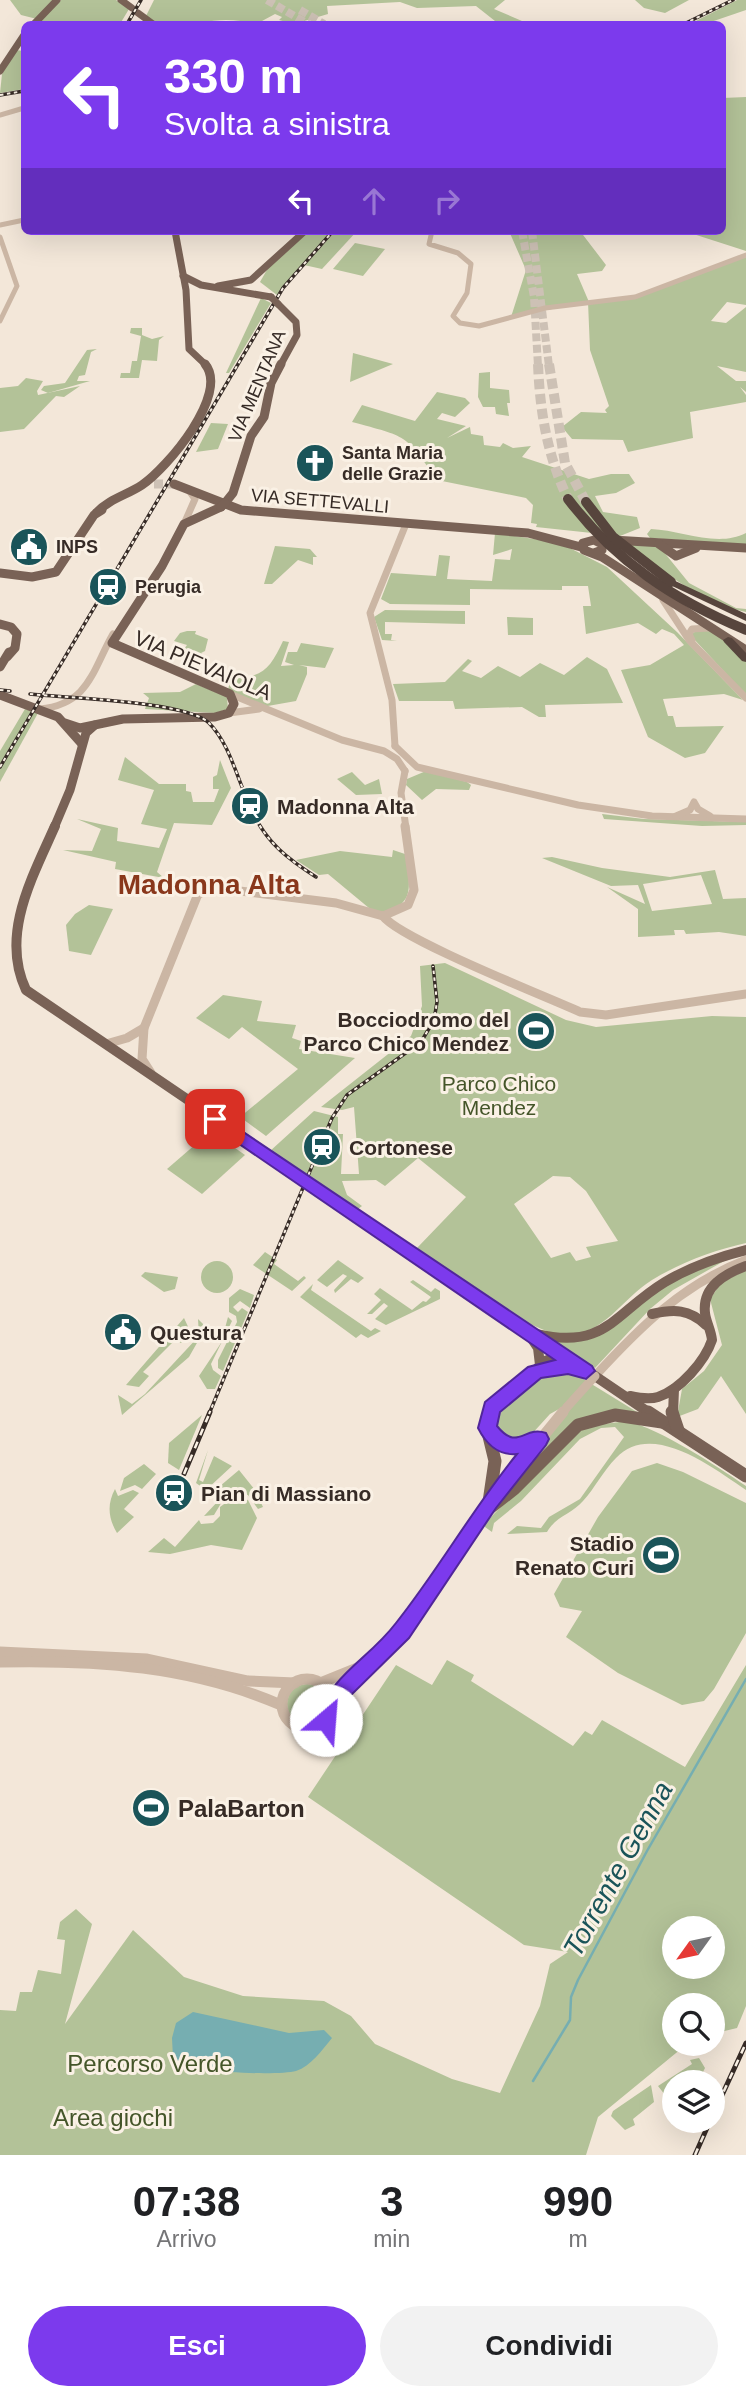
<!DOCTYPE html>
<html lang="it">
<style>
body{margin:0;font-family:Helvetica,sans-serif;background:#f2f2f2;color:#202124;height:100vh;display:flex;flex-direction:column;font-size:26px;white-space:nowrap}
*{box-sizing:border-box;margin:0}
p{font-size:23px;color:#757577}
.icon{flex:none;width:38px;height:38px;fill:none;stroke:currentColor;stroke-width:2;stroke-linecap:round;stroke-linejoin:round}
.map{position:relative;height:2155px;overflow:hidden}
.panel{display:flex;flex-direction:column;background:#fff;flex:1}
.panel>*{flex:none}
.guide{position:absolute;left:21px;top:21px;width:705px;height:214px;border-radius:10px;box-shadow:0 7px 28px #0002;background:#7c3aed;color:#fff;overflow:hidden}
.needle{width:46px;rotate:237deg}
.buttons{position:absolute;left:662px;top:1916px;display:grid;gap:14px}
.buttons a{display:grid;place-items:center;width:63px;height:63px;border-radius:50%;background:#fff;box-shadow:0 7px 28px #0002;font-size:35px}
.pin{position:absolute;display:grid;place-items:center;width:60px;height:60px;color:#fff;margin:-30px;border-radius:14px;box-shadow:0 4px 10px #0006}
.me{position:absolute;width:77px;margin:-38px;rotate:27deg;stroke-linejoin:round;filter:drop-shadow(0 0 5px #0008)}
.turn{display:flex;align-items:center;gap:24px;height:147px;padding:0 28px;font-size:32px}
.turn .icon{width:91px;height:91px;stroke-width:2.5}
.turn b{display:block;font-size:49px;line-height:60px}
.lanes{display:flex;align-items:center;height:66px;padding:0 28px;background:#0003;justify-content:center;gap:35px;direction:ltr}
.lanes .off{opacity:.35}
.eta{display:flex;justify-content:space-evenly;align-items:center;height:119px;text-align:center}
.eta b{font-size:42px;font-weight:800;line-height:49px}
.cta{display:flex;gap:14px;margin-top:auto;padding:14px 28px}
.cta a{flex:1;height:80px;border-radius:42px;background:#7c3aed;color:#fff;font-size:28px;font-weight:800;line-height:80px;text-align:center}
.cta a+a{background:#f2f2f2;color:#202124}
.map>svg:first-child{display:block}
</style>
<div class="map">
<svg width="746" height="2155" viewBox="0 0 746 2155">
<rect width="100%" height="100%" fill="#f3e7d9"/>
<g fill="#b3c298" fill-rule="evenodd">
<path d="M10,0H56L37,19L21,15Z"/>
<path d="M61,0H116L129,9L120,24H37Z"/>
<path d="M154,0H505L494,9L529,24H450L495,21L476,6L417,8L400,2L327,6L328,14L294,24L279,20L282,17L275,14L262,21L270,24C255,24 240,20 226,20C199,20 169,34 146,16Z"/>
<path d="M635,0H689L665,13L644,8Z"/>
<path d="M737,0H746V10L705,24H690Z"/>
<path d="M15,50L24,51V89L0,93L2,74Z"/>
<path d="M746,97V251L684,231H723V98Z"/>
<path d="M306,231H332L277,295L260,282L268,268Z"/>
<path d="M336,231H357L322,269L304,265Z"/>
<path d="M509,231H580L606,265L602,271L577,274L589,302L627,298L746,257V305L727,302L711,321L726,323L746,307V372L717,366L736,381H746V392L740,387L746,395V402L690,412L693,438L628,452L623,440L572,439L562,427L581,412L607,413L605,410L609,406L590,350L588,302L511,317L526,270Z"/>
<path d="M355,243L385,249L363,276L333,269Z"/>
<path d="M261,298L271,303L229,373H226Z"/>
<path d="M131,328H142V335L152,339L164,336L159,340L157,361L142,360L139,378H120L121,373H130L132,361H137L141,336L130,333Z"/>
<path d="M97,349L91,352L85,375L79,376L77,381H90L48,393L41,390L44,386L65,383L87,350Z"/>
<path d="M353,353L393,364L350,382Z"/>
<path d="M490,372V388L509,390L510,403H507L509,416L496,414L495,407H483L478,397L479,373Z"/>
<path d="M26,378L43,381L37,391L38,395L80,386L64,397L56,396L24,429L0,432V388L18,386Z"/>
<path d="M437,392L465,398L470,403L455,417L442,413L437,419L466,426L447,438L470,427L471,434L483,436L484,445L500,447L503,443L513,448L531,446L522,457L589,479L611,474H629L635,483L616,493L595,496L603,512L637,517L640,528L620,536L536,527L537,524L531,523L533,505L526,498L437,480C405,433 407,437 352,422L362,405L415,421Z"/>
<path d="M211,423L228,424L218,449L196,452Z"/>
<path d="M651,529C681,530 717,548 746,533V545L650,538L647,534Z"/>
<path d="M495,533L560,543L607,567L677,632L743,700L724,694L663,699L668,716H673L676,727L724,726L705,753L685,758L648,737L621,670L650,665L684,645L674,634L662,629L656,634L638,623L586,634L583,606H591L588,586H562V590L470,589V605L390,604L381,599L391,573L436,576L439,555L450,556L447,579L492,581L495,559L510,560L512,549L493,555Z"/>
<path d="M625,543L659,546L689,583L736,608L746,609V612C705,605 658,568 625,543Z"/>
<path d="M275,546L310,549L317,557H313V565L298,560L272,584H264Z"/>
<path d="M385,610L465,611V624L385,622V634H392L391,640L397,641L382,640L374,617Z"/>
<path d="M507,617L533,618V635H508Z"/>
<path d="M707,629L728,643L746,662V695L692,637L691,633Z"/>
<path d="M187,631H196L195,634L208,639L205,651L201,653L209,660L203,661L202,667L189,660L191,657L183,656L182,652L187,645L174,641L180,633Z"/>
<path d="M283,641L289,642L281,666L294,665L285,662L288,652H297L301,643L334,648L325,668L299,665L307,667V674L296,701L262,707L228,692L230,677C262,679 270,669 283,641Z"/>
<path d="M587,657L607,669L623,703L545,705L546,717H539L522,707L455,709L453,701H399L393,684L445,682L468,659L472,661L462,671L481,678L498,666L520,677L540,663L564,675Z"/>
<path d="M196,684L227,697L228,709L215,713L145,709L149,698L143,693L180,692Z"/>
<path d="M25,709L38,713L0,782V751Z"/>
<path d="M125,757L159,784H186V791L191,792L193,802H214L219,789H213V777L217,775L220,760L231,788L212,825L174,823L157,872L164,878L115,869L116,862L63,850L92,851L101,829L77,819L118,828L117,841L159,848L167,829L141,824L154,790L118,780Z"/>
<path d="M426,771L467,782L471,785L469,790L436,789L422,800L406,785L407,779Z"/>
<path d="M352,772L365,785L379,779L382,794L356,795L337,779Z"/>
<path d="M602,814L644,819L746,822V825L702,826L604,819Z"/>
<path d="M393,850L405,854C411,888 416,908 375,913L328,874L319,875L296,860L340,851L392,857Z"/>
<path d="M552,857L602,868L670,877L715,870L723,899L746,898V936L719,932L686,934L684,930H674L675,935L638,937V909L607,887L645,904L638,885L611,886L542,858ZM701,875L712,904L652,911L643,884Z"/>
<path d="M89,905L113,909L91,955L69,951L66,925L75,914Z"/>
<path d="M445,963L566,1020L596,1027L712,1016L746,1017V1243C714,1250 680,1263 652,1280C618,1301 600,1344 553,1333C519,1325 450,1270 417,1248L466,1197L418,1158L385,1186L376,1180L342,1181L347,1195L362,1206L358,1209L269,1152L314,1111L338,1117V1134H343L341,1174H359L354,1107L342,1110L321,1107L411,1036L422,1006L420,966ZM315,1135L338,1141L330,1159L307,1153ZM553,1176L570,1177L586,1191L618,1241L586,1247L591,1257L576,1261L570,1252L551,1258L514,1204Z"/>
<path d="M223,995L262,1001L257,1021L296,1025L292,1038L301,1041L299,1049L355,1058L266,1136L240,1117L298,1069L242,1027L229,1039L196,1018Z"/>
<path d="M211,1131L245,1155L202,1194L167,1169Z"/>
<path d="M265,1252L277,1260L274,1264L298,1281L304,1276L306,1278L292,1291L253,1265Z"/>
<path d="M733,1256L673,1290L650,1309L595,1368L552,1340C603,1350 626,1312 664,1287C685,1274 710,1266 733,1256Z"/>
<path d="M338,1260L364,1278L358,1283L351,1279L335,1293L334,1290L347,1276L343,1274L327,1287L317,1280Z"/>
<circle cx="217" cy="1277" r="16"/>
<path d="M746,1270V1414L721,1376L698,1409L677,1417L682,1389L704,1371L722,1345L710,1299L721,1283Z"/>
<path d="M145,1272L178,1277L175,1289L164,1292L141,1276Z"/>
<path d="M413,1280L431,1292L435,1288L440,1291V1299L386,1325L375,1319L388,1306L384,1303L372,1314H367L381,1300L374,1294L380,1288L412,1310L423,1301L426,1302L431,1297L410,1282Z"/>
<path d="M313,1284L311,1290L371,1331L375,1328L381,1331L368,1338L361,1334L356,1338L300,1297Z"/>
<path d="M240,1289L254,1295L250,1308L240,1301L233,1307L238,1312L242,1308L248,1312L223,1371L218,1368V1360L237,1322L236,1316L229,1312V1298Z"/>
<path d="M228,1317L232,1321L211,1364L213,1370L221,1376L215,1389H207L199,1376L221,1343Z"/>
<path d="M184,1318L191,1333L181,1343L175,1340L143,1372L149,1376L139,1387L126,1385Z"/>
<path d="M198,1319L206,1327L189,1357L122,1415L118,1395L132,1404L145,1394L199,1336Z"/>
<path d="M553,1369L572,1372L637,1412H604L506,1492L570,1403L550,1414L530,1436L511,1442L493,1434L492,1416L538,1377Z"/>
<path d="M202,1415L179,1470L168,1463L169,1443Z"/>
<path d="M627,1421C662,1430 715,1465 746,1486V1490C713,1468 652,1420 616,1458C603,1471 595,1488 583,1501C572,1514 556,1516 547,1532L507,1534L517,1526L541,1528L549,1517L580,1499L624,1437L615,1427L601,1428L580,1439L521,1501L494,1523L492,1532L485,1527V1523L580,1427Z"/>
<path d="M208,1450L199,1480L203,1482L214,1456L232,1466L206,1490L196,1483Z"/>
<path d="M657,1463L683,1472L746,1503V1633L714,1689L704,1701L682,1705L618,1673L566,1637L582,1611L560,1607L554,1594L598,1517L632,1471Z"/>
<path d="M144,1464L156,1474L142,1489L135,1485L120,1491L124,1478Z"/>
<path d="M239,1470L255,1490L263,1507L258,1509L248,1495L232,1493L223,1500L214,1515L204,1516L220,1499L213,1492Z"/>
<path d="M115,1489L118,1496L133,1490L139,1493L124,1509L134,1517L117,1533C108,1518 107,1504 115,1489Z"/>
<path d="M235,1496L248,1500L257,1518L242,1550L211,1545L170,1554L148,1552L164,1538L175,1547L199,1520L201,1524L213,1523L220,1516V1507Z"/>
<path d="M447,1660L474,1675L471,1681L573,1746L585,1731L592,1735L602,1720L685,1767L746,1665V2006L737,2028L712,2034V2006H674V2044H687L598,2117L586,2155H0V2010L16,2011L20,1992H32L38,1970L61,1974L65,1940L57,1939L60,1922L76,1909L92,1924L65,2024L133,1930L184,1977L243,1996L324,2001L351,2016L375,2044L452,2079L500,2093L540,2006L550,1964L568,1952L524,1945L308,1797L396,1665L432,1685ZM674,1928H712V1967H674Z"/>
<circle cx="307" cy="1704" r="20"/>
<path d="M699,2058L705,2068L698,2082L695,2079L690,2082H674V2096L669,2100L658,2086L692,2064L690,2060Z"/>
<path d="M651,2085L654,2102L633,2119L635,2125L625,2130L611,2116L613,2111Z"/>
</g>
<path fill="#76aeb1" d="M193,2012L289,2033L324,2030L332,2038C322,2050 311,2066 296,2071C277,2076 183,2073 173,2058L172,2038L176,2023Z"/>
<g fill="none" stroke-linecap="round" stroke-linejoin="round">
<path stroke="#76aeb1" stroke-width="2.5" d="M533,2081L570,2020L571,1997L578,1980L647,1851L746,1679"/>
<path stroke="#cdc1b5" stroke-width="9" stroke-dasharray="9 4.5" stroke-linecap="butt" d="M154,484H174"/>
<g stroke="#cdc1b5" stroke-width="8" stroke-dasharray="8 3.5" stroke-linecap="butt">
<path d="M267,0L308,24"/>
<path d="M300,10L324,24"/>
<path d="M522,231L534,297L538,366"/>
<path d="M532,231L549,366"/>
</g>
<g stroke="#cdc1b5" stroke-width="10" stroke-dasharray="10 5" stroke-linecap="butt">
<path d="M538,364C540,412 547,455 568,499"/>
<path d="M549,364L565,463L586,502"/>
</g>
<g stroke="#cbb6a4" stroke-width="5">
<path d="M0,115L24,108"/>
<path d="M0,225L24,220"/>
<path d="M432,231L429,244L458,253L471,264L467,293L453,316L460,323L479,326L545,308L635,297L746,255"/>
<path d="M0,237L17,286L0,321"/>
</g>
<g stroke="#cbb6a4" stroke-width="7">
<path d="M184,524L195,499L188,489"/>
<path d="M663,600L689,640L746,698"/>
<path d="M692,640L689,634L692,629L709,628"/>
<path d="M230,694L342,740L384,751L397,759L405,771"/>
<path d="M40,709C89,704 92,671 113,634"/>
<path d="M229,713L259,709"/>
<path d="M395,746L417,767L578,805L652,816L746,819"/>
<path d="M395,746L392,700L370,613L406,524"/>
<path d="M405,771L401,793L406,828"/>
<path d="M676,816L690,810L694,802L698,809L710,816"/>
</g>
<g stroke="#cbb6a4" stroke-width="9">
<path d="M198,894L216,888L336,903L383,916L408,905L414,890L405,826"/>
<path d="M198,894L193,890L196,886L205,889"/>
<path d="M383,916C400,939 545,996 580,1012L606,1015L746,994"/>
<path d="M106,1044L127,1038L144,1028"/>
<path d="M151,1073L142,1059L144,1028L198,894"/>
<path d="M595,1376C640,1327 683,1284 746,1260"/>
<path d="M562,1414L567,1407"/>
</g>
<g stroke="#cbb6a4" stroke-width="11">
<path d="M491,1500L563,1412"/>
<path d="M0,1652L147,1659L248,1681L295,1683"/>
<path d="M0,1662C97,1660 191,1666 281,1705"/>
<circle cx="307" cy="1704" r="25"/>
<path d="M320,1683L362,1666"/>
<path d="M333,1701L402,1632L483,1512"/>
</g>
<g stroke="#796256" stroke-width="7">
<path d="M121,0L132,8"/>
<path d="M138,13L153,24"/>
<path d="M34,24L57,0"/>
<path d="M0,71L24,35"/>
<path d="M175,231L186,290L189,349L207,366"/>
<path d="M183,276L201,285L271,297"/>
<path d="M218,286L251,280L305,231"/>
<path d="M278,304L296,322L297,335L280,366"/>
</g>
<g stroke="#796256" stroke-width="9">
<path d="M174,484L241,510L528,533L581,547"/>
<path d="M225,503L233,493L251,436L264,417L271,383L281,364"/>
<path d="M96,513C109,499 127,495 142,485C167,468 230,394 205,364"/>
<path d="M613,540L746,548"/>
<path d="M659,544L676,556L696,548"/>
<path d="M594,553L602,550V544L594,540L583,543L584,550L602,557L746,650"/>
<path d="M0,573L32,577L56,572L94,515L102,510"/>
<path d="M0,624L11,627L17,634L15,648L7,657"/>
<path d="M0,667L9,652"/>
<path d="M0,695L58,717L82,744"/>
<path d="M65,723L80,728L123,719L215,717L229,713L234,704L230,694L112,643L162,566L184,524L221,507"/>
<path d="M54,828L70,790L86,733L95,725"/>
</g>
<g stroke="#796256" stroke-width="10">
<path d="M55,826C32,878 0,935 26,990L651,1414"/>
<path d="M652,1314C674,1309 689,1309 706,1325"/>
<path d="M537,1334C606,1350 614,1313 665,1282C690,1267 718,1257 746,1250"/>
<path d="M530,1336L538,1348L540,1365"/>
<path d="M537,1371L561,1366L580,1370"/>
<path d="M630,1396C639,1398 649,1400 658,1397C680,1390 705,1361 712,1340C711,1330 706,1322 705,1313C702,1286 725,1274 746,1266"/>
<path d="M489,1414L545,1361L562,1355"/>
<path d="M673,1414L674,1389"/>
</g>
<g stroke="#796256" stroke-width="13">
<path d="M648,1412L746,1476"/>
<path d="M672,1412L678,1430"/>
<path d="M491,1433L507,1445L540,1439"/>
<path d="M489,1502L495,1461L487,1428L490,1412"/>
<path d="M482,1514L514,1489L578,1425L615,1415L662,1422"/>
</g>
<g fill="#57453d" fill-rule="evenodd">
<path d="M671,579L746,614V621L668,584V580Z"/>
<path d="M728,637L732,638L746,653V662L742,661L724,642L723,640Z"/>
</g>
<defs>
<g id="rail-far1">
<path d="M127,24L141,0"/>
<path d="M684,24L733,0"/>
<path d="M0,95L24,91"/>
<path d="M0,690L10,691"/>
<path d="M30,694C65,698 187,701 209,723C228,742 236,774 247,799"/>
<path d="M0,767L283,288L333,231"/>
<path d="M253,813C267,843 288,859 316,877"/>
<path d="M209,1414L332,1118L347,1095L421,1042L434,1020L437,1002L433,966"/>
</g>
<g id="rail">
<path d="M184,1474L210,1412"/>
<path d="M712,2117L746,2043"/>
<path d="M695,2155L710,2121"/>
</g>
</defs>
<use href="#rail-far1" stroke="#362b26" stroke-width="3.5"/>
<use href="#rail" stroke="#362b26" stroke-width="5"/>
<use href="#rail-far1" stroke="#faf1e5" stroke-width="2" stroke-dasharray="3.5" stroke-linecap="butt"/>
<use href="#rail" stroke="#faf1e5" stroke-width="2.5" stroke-dasharray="7" stroke-linecap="butt"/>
<path stroke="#cbb6a4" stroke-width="9" d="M567,1407L595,1376"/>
<path stroke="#796256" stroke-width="7" d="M271,297L278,304"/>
<path stroke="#796256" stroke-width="9" d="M221,507L225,503"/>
<g stroke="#57453d" stroke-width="10">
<path d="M568,499C615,561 674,600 746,630"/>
<path d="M586,502L613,537L671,582"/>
</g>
</g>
<path fill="#7c3aed" stroke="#51269a" stroke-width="2" d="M215,1113L592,1366L595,1371L586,1379L568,1374L541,1378L500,1412L497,1426C518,1452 524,1425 546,1433L549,1439L546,1445L496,1508L409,1638L348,1698L333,1727L326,1730L319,1727L316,1720C333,1672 367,1661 396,1623C439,1569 473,1508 517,1454C499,1456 486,1444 478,1428L485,1402L528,1367L555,1360L210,1124L207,1119Z"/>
<defs>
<symbol id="church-disc" viewBox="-11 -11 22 22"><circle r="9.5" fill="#1a5459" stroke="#faf1e5"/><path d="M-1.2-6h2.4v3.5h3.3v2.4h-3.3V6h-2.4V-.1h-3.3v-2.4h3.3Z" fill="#fff"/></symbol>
<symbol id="civic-disc" viewBox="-11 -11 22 22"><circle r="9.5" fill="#1a5459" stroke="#faf1e5"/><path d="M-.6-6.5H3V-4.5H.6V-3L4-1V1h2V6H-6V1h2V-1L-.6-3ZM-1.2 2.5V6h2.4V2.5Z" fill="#fff"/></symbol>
<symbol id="station-disc" viewBox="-11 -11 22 22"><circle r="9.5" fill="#1a5459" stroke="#faf1e5"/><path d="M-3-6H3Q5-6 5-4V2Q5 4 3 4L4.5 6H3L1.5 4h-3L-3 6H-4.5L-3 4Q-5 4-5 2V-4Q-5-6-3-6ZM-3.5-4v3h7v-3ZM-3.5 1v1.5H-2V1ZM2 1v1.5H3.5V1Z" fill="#fff"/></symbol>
<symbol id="stadium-disc" viewBox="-11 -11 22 22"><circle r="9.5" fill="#1a5459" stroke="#faf1e5"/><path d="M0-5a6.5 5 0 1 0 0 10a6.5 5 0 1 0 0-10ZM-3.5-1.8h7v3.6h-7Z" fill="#fff"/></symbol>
</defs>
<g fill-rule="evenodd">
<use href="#church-disc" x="293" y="441" width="44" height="44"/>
<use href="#civic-disc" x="7" y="525" width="44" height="44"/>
<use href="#station-disc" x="86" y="565" width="44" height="44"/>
<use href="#station-disc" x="228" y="784" width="44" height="44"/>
<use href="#stadium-disc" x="514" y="1009" width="44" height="44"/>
<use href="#station-disc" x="300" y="1125" width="44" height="44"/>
<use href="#civic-disc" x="101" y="1310" width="44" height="44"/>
<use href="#station-disc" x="152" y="1471" width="44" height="44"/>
<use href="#stadium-disc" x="639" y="1533" width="44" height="44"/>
<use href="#stadium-disc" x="129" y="1786" width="44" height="44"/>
</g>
<g text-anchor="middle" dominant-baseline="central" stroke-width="6" stroke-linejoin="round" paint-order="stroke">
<g font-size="18" fill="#362b26" stroke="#faf1e5">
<text transform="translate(257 386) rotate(-67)">VIA MENTANA</text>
<text transform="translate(320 501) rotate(5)">VIA SETTEVALLI</text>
</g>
<g font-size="18" font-weight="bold" fill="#362b26" stroke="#faf1e5" text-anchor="start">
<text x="342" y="453">Santa Maria<tspan x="342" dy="21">delle Grazie</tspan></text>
<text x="56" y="547">INPS</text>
<text x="135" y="587">Perugia</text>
</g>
<g font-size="21" fill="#362b26" stroke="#faf1e5">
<text transform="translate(203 665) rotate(23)">VIA PIEVAIOLA</text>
</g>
<g font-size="21" font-weight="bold" fill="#362b26" stroke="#faf1e5" text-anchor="start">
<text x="277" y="806">Madonna Alta</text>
<text x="509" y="1019" text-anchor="end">Bocciodromo del<tspan x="509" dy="24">Parco Chico Mendez</tspan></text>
<text x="349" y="1147">Cortonese</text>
<text x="150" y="1332">Questura</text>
<text x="201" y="1493">Pian di Massiano</text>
<text x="634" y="1543" text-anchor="end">Stadio<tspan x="634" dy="24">Renato Curi</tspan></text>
</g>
<g font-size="21" fill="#445529" stroke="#faf1e5">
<text x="499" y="1083">Parco Chico<tspan x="499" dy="24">Mendez</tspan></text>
</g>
<g font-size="24" font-weight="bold" fill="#362b26" stroke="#faf1e5" text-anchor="start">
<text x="178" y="1808">PalaBarton</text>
</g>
<g font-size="24" fill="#445529" stroke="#faf1e5">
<text x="150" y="2063">Percorso Verde</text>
<text x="113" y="2117">Area giochi</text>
</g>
<g font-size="28" font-weight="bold" fill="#89371b" stroke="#faf1e5">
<text x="209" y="884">Madonna Alta</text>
</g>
<g font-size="28" font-style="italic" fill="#1a5459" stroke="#faf1e5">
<text transform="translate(618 1869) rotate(-61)">Torrente Genna</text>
</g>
</g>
</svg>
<div class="buttons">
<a><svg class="needle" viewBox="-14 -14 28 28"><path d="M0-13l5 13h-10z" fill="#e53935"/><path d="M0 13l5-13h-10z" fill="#757577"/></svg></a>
<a><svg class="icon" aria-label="search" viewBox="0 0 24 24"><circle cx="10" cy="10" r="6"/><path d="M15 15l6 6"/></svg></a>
<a><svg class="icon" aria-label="layers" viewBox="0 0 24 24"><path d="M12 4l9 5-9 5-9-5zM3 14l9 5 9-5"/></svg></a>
</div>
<div class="pin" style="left:215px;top:1119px;background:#d93025"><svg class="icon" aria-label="arrive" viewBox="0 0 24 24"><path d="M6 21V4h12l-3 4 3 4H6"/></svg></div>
<svg class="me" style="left:326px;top:1720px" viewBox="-20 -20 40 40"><circle r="19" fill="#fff"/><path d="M0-13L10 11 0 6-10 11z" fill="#7c3aed"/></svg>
<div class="guide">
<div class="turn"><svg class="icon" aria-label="left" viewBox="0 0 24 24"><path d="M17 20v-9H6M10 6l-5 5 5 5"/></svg><div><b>330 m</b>Svolta a sinistra</div></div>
<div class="lanes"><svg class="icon" aria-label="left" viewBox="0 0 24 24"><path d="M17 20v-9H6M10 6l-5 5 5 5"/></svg><svg class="icon off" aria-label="ahead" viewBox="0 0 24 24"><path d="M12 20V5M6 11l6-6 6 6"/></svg><svg class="icon off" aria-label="right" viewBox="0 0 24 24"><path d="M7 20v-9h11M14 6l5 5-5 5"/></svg></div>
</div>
</div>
<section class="panel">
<div class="eta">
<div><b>07:38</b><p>Arrivo</p></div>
<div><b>3</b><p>min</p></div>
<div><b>990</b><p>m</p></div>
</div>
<div class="cta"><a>Esci</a><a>Condividi</a></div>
</section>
